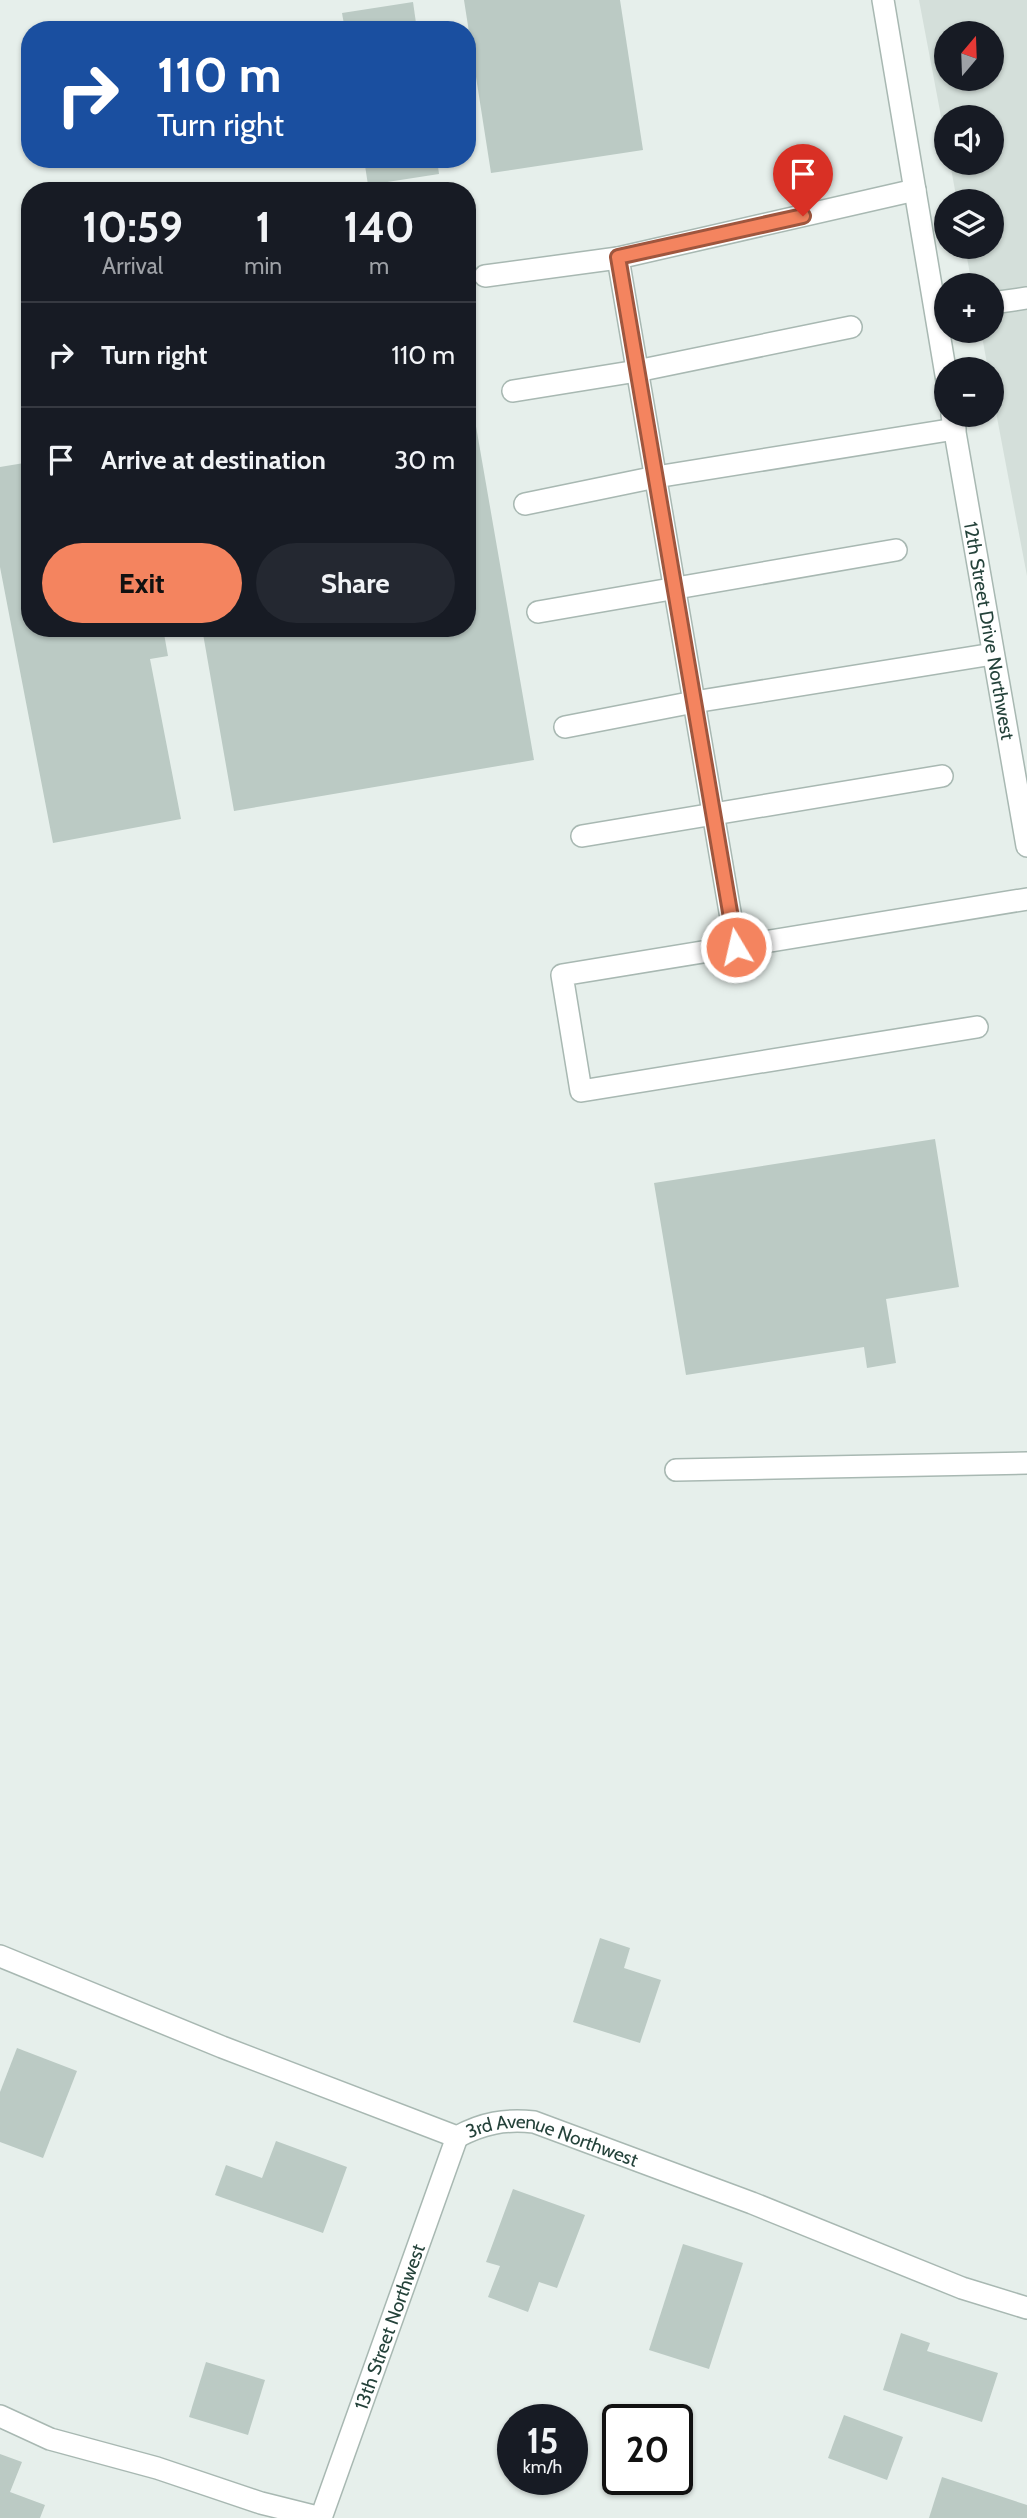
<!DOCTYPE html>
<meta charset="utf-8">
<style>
body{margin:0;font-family:Cabin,sans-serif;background:#242831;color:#f1f3f6;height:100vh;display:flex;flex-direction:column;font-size:26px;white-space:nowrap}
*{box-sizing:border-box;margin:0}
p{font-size:23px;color:#9ea1a6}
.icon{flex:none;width:38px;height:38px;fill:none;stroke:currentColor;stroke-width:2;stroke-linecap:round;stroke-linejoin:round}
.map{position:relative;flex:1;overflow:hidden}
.drawer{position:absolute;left:21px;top:182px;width:455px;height:455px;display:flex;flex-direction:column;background:#171b24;border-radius:28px;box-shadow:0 2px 5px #0004}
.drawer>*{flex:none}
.banner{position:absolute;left:21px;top:21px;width:455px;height:147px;border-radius:28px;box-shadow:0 2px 5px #0004;background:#1a4fa0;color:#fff;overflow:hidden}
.needle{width:46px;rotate:19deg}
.tools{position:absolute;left:934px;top:21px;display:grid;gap:14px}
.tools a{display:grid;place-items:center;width:70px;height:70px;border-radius:50%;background:#171b24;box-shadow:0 2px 5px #0004;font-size:35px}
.speed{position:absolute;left:497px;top:2404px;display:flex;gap:14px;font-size:35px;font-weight:700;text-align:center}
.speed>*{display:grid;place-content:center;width:91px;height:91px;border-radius:50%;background:#171b24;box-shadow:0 2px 5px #0004;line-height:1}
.speed small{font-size:18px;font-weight:400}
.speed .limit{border:4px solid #111;border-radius:10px;background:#fff;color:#111}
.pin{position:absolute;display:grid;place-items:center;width:60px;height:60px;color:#fff;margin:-72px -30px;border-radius:50% 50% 50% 0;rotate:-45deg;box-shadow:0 0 7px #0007}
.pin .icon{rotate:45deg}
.me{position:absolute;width:77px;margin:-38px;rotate:351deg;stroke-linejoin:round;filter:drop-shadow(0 0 5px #0008)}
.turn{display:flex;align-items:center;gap:24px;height:147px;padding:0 21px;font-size:32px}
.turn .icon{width:91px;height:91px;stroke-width:2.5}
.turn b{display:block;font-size:49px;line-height:60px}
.eta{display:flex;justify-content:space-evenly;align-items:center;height:119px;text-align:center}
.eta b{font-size:42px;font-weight:800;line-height:49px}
.primary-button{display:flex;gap:14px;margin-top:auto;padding:14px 21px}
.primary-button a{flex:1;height:80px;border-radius:42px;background:#f4845f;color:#111;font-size:28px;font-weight:800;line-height:80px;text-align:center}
.primary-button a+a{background:#242831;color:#f1f3f6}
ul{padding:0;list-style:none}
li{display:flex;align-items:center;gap:21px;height:105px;padding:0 21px;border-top:2px solid #363941}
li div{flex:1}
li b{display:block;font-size:26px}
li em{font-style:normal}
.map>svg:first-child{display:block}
</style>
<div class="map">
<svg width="1027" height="2518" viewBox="0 0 1027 2518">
<rect width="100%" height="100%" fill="#e6efeb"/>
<path fill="#d4dfda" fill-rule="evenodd" d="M919,0H1027V576L992,391V369H988L981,331H992V285H972L965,247H992V201H957L950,163H992V117H947V148ZM947,33H992V79H947Z"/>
<g fill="#bbcac4">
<path d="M464,0H620L643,150L491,173Z"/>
<path d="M413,2L417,30H345L342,13Z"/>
<path d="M364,159H437L439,174L368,185Z"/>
<path d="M469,386L534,760L234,811L202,628H467Z"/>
<path d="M30,462V628H163L168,656L150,659L181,819L53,843L0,567V467Z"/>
<path d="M935,1139L959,1287L886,1299L896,1363L867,1368L864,1347L686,1375L654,1183Z"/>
<path d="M600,1938L630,1948L624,1968L661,1980L640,2043L573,2022Z"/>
<path d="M17,2048L77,2071L43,2158L0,2142V2092Z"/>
<path d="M276,2141L347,2167L323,2233L215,2195L226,2165L262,2178Z"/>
<path d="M513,2189L585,2215L557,2288L539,2282L528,2312L488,2297L500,2266L486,2262Z"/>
<path d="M683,2244L743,2263L709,2369L649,2350Z"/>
<path d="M901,2333L930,2343L927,2351L998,2373L982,2422L883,2390Z"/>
<path d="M206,2362L265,2380L248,2435L189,2417Z"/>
<path d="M844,2415L903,2437L887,2480L828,2458Z"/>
<path d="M0,2454L22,2462L10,2492L45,2505L40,2518H0Z"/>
<path d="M942,2477L1027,2505V2518H929Z"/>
</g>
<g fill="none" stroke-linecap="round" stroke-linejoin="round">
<defs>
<g id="minor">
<path d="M883,0L947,381"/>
<path d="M485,276L618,258"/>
<path d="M992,303L1027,298"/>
<path d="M513,391L637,371L851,327"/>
<path id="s1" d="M952,415L1027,846"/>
<path d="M525,504L656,477L955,429"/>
<path d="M538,612L896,550"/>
<path d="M565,727L694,702L993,654"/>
<path d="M582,836L942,776"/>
<path d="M736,947L618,258L915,190"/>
<path d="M977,1027L581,1091L562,975L1027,899"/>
<path d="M676,1470L1027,1463"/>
<path id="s2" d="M0,1956L222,2047L457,2137C483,2123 505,2119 534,2122L752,2203L962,2288L1027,2308"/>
<path d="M0,2416L50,2439L157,2468L261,2503L321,2518"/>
<path id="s3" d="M321,2518L457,2137"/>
</g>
</defs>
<use href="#minor" stroke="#a8b8b2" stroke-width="24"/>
<use href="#minor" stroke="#fff" stroke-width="21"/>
</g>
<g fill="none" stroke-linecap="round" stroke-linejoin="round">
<defs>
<path id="route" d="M736,947L618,257L803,216"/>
</defs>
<use href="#route" stroke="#9f563e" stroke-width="18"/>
<use href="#route" stroke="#f4845f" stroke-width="12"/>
</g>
<g text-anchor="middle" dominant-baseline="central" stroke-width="7" stroke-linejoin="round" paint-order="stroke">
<g font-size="19" fill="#24423a" stroke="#f7fbf9">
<text stroke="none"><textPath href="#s1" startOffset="219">12th Street Drive Northwest</textPath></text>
<text stroke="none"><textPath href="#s2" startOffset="592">3rd Avenue Northwest</textPath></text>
<text stroke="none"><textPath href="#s3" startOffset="203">13th Street Northwest</textPath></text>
</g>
</g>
</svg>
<div class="tools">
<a><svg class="needle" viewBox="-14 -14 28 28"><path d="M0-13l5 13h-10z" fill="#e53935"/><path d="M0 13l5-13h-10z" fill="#9ea1a6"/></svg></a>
<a><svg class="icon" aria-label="sound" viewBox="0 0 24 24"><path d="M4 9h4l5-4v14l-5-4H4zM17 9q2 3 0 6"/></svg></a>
<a><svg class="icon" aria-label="layers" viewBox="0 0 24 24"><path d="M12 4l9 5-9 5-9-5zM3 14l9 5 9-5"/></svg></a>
<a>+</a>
<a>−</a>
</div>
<div class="speed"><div>15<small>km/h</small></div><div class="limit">20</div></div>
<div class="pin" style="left:803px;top:216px;background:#d93025"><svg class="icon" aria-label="arrive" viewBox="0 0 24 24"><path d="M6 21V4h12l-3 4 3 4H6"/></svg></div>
<svg class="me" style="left:736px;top:947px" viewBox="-20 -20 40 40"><circle r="17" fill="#f4845f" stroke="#fff" stroke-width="3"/><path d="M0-11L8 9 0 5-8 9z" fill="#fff"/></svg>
<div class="banner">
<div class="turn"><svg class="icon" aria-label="right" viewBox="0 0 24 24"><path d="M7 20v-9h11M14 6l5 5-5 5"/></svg><div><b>110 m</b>Turn right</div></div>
</div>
<section class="drawer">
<div class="eta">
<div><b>10:59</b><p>Arrival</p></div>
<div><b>1</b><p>min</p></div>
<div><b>140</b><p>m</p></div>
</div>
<ul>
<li><svg class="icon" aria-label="right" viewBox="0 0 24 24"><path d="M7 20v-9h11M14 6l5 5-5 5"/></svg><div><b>Turn right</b></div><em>110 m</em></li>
<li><svg class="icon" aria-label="arrive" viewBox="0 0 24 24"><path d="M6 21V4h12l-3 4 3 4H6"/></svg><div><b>Arrive at destination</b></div><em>30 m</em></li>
</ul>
<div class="primary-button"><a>Exit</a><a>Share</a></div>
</section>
</div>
